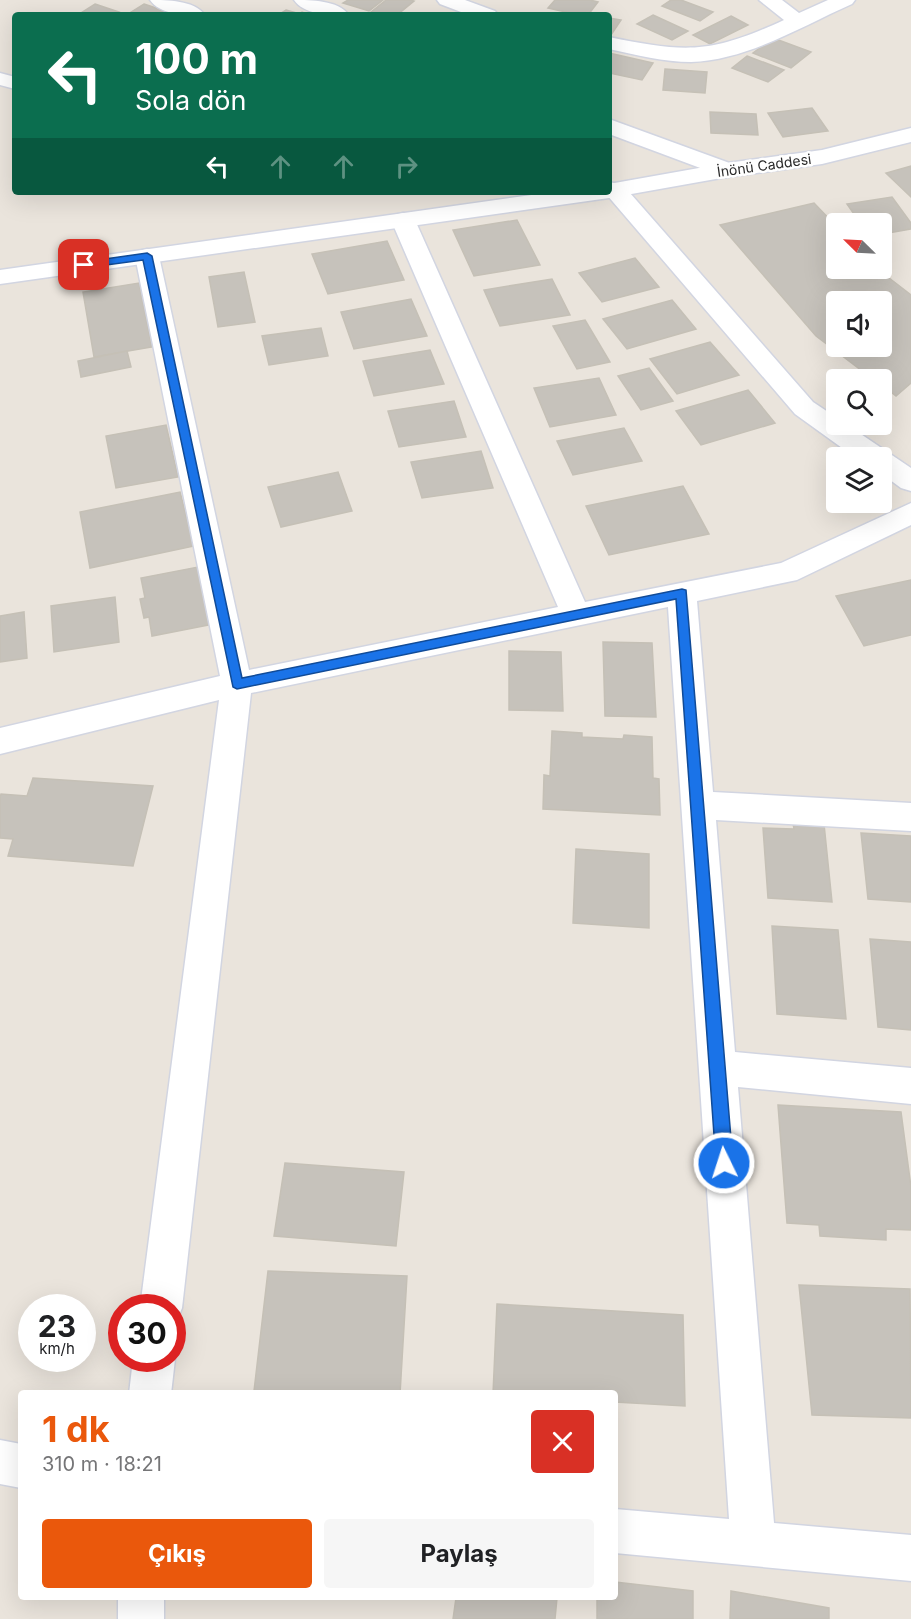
<!DOCTYPE html>
<html lang="tr">
<meta charset="utf-8">
<style>
body{margin:0;font-family:Inter,sans-serif;background:#f6f6f6;color:#202124;height:100vh;display:flex;flex-direction:column;font-size:22px;white-space:nowrap}
*{box-sizing:border-box;margin:0}
p{font-size:20px;color:#757577}
.icon{flex:none;width:33px;height:33px;fill:none;stroke:currentColor;stroke-width:2;stroke-linecap:round;stroke-linejoin:round}
.map{position:relative;flex:1;overflow:hidden}
.sheet{position:absolute;left:18px;top:1390px;width:600px;height:210px;display:flex;flex-direction:column;background:#fff;border-radius:6px;box-shadow:0 6px 24px #0002}
.sheet>*{flex:none}
.banner{position:absolute;left:12px;top:12px;width:600px;height:183px;border-radius:6px;box-shadow:0 6px 24px #0002;background:#0b6e4f;color:#fff;overflow:hidden}
.needle{width:39px;rotate:294deg}
.controls{position:absolute;left:826px;top:213px;display:grid;gap:12px}
.controls a{display:grid;place-items:center;width:66px;height:66px;border-radius:6px;background:#fff;box-shadow:0 6px 24px #0002;font-size:30px}
.speed{position:absolute;left:18px;top:1294px;display:flex;gap:12px;font-size:30px;font-weight:700;text-align:center}
.speed>*{display:grid;place-content:center;width:78px;height:78px;border-radius:50%;background:#fff;box-shadow:0 6px 24px #0002;line-height:1}
.speed small{font-size:15px;font-weight:400}
.speed .limit{border:9px solid #d22;background:#fff;color:#111}
.pin{position:absolute;display:grid;place-items:center;width:51px;height:51px;color:#fff;margin:-26px;border-radius:12px;box-shadow:0 3px 9px #0006}
.me{position:absolute;width:66px;margin:-33px;rotate:356deg;stroke-linejoin:round;filter:drop-shadow(0 0 4px #0008)}
.turn{display:flex;align-items:center;gap:21px;height:126px;padding:0 24px;font-size:27px}
.turn .icon{width:78px;height:78px;stroke-width:2.5}
.turn b{display:block;font-size:42px;line-height:51px}
.lanes{display:flex;align-items:center;height:57px;padding:0 24px;background:#0003;justify-content:center;gap:30px;direction:ltr}
.lanes .off{opacity:.35}
.round{display:grid;place-items:center;flex:none;width:63px;height:63px;border-radius:6px;background:#f6f6f6}
.summary{display:flex;align-items:center;justify-content:space-between;height:102px;padding:0 24px}
h1{font-size:36px;font-weight:700;line-height:45px;color:#ea580c}
.button{display:flex;gap:12px;margin-top:auto;padding:12px 24px}
.button a{flex:1;height:69px;border-radius:6px;background:#ea580c;color:#fff;font-size:24px;font-weight:700;line-height:69px;text-align:center}
.button a+a{background:#f6f6f6;color:#202124}
.map>svg:first-child{display:block}
</style>
<div class="map">
<svg width="911" height="1619" viewBox="0 0 911 1619">
<rect width="100%" height="100%" fill="#eae4dc"/>
<g fill="#c6c2bb" stroke="#c5c0b6" stroke-width="1.5" fill-rule="evenodd">
<path d="M348,0H383L369,11L343,3Z"/>
<path d="M386,0H410L414,1L397,15L370,13Z"/>
<path d="M555,0H590L598,2L588,15H579L548,8Z"/>
<path d="M671,0H681L713,12L700,21L662,6Z"/>
<path d="M95,4L119,12L115,15L81,13Z"/>
<path d="M144,4L177,15L128,14Z"/>
<path d="M286,10L300,14L302,12L310,15H278Z"/>
<path d="M653,15L688,31L672,40L637,24Z"/>
<path d="M731,16L748,25L710,44L693,35Z"/>
<path d="M609,18L621,20L611,35H609Z"/>
<path d="M773,38L811,52L791,68L753,53Z"/>
<path d="M609,53L653,63L642,80L609,73Z"/>
<path d="M747,56L784,70L768,82L732,68Z"/>
<path d="M665,69L707,72L705,93L663,90Z"/>
<path d="M812,108L828,131L783,137L768,113Z"/>
<path d="M710,112L756,114L758,135L711,133Z"/>
<path d="M911,166V197L886,173Z"/>
<path d="M892,197L911,223V229L882,234V224H861L847,204Z"/>
<path d="M814,203L837,227V268H876L911,295V383L896,396L882,385V380H874L816,336L720,225ZM837,302H882V346H837Z"/>
<path d="M517,220L540,265L474,276L453,230Z"/>
<path d="M387,241L404,280L328,294L312,254Z"/>
<path d="M635,258L659,287L602,302L579,273Z"/>
<path d="M244,272L255,322L218,327L209,277Z"/>
<path d="M552,279L570,315L500,326L484,290Z"/>
<path d="M139,283L152,347L94,357L83,292Z"/>
<path d="M411,299L427,336L354,349L341,312Z"/>
<path d="M672,300L696,329L627,349L603,319Z"/>
<path d="M585,320L610,362L577,369L553,326Z"/>
<path d="M321,328L328,356L269,365L262,336Z"/>
<path d="M710,342L739,375L677,394L650,359Z"/>
<path d="M430,350L444,384L374,396L363,361Z"/>
<path d="M127,351L131,367L81,377L78,361Z"/>
<path d="M649,368L673,401L641,410L618,376Z"/>
<path d="M599,378L616,415L550,427L534,388Z"/>
<path d="M748,390L775,423L701,445L676,411Z"/>
<path d="M454,401L466,437L399,447L388,411Z"/>
<path d="M166,425L178,477L116,488L106,436Z"/>
<path d="M624,428L642,461L573,475L557,441Z"/>
<path d="M481,451L493,488L422,498L411,462Z"/>
<path d="M338,472L352,511L281,527L268,487Z"/>
<path d="M683,486L709,534L609,555L586,506Z"/>
<path d="M180,492L194,546L90,568L80,512Z"/>
<path d="M198,567L214,624L152,636L149,617L144,618L140,599L145,598L141,578Z"/>
<path d="M911,580V635L864,646L836,596Z"/>
<path d="M115,597L119,642L54,652L51,606Z"/>
<path d="M24,612L27,658L0,662V616Z"/>
<path d="M603,642L652,643L656,717L605,716Z"/>
<path d="M509,651L561,652L563,711L509,710Z"/>
<path d="M552,731L582,733V737L623,739L624,735L652,737L653,778L659,779L660,815L543,809L544,775L550,776Z"/>
<path d="M33,778L153,786L133,866L8,856L13,839L0,838V797L1,794L27,796Z"/>
<path d="M793,823L824,824L832,902L768,898L763,828L794,829Z"/>
<path d="M861,833L911,836V902L868,899Z"/>
<path d="M576,849L649,854V928L573,923Z"/>
<path d="M772,926L838,930L846,1019L777,1014Z"/>
<path d="M870,939L911,942V1030L878,1027Z"/>
<path d="M778,1105L901,1112L911,1187V1230L886,1229V1240L820,1236L819,1225L787,1223Z"/>
<path d="M285,1163L404,1172L396,1246L274,1236Z"/>
<path d="M268,1271L407,1276L400,1394L254,1391Z"/>
<path d="M799,1285L910,1289L911,1418L812,1415Z"/>
<path d="M497,1304L683,1315L685,1406L615,1402V1394H493Z"/>
<path d="M615,1582L693,1591V1619H597V1598H615Z"/>
<path d="M731,1591L829,1608V1619H730Z"/>
<path d="M456,1598H557L555,1619H453Z"/>
</g>
<g fill="none" stroke-linecap="round" stroke-linejoin="round">
<defs>
<g id="street">
<path d="M150,0C167,0 194,0 205,15C188,15 161,16 150,0Z"/>
<path d="M294,0C311,0 338,0 349,15C332,15 305,16 294,0Z"/>
<path d="M437,0H465L495,11L498,15H469L440,4Z"/>
<path d="M759,0H782L799,13L828,0H855L852,4C802,26 748,60 691,62C664,62 636,55 609,49V37C687,53 710,54 784,20Z"/>
<path d="M0,73L15,77V89L0,85Z"/>
<path d="M609,119L735,165L738,170L735,175L727,177L719,175L609,134Z"/>
<path d="M609,182L623,185L813,402L837,418V424H846L911,468V491L901,488L882,474V458H856L795,414L607,195L601,194L600,192H609Z"/>
<path d="M403,213L411,215L415,220L585,602L781,563L911,503V525L797,580L697,601L713,792L911,803V831L716,820L735,1052L911,1068V1104L738,1087L774,1523L911,1535V1581L615,1553V1509L729,1519L668,607L251,693L182,1308L176,1323L172,1324V1308H140L219,700L0,754V728L220,676L135,256L139,251L147,249L155,251L159,256L249,670L558,607L391,220L395,215Z"/>
<path d="M172,1353L175,1359L171,1394H129L133,1359H172Z"/>
<path d="M0,1440L21,1444V1488L0,1484Z"/>
<rect x="118" y="1598" width="46" height="21"/>
</g>
<path id="secondary" d="M911,128V142L822,164L727,177L609,198L0,284V270L553,192H609V184L727,163L822,150Z"/>
</defs>
<use href="#street" stroke="#d2d5e1" stroke-width="3"/>
<use href="#secondary" stroke="#d2d5e1" stroke-width="3"/>
<use href="#street" fill="#fff" fill-rule="evenodd"/>
<use href="#secondary" fill="#fff" fill-rule="evenodd"/>
</g>
<path fill="#1a73e8" stroke="#114b97" stroke-width="1.5" d="M147,253L152,256L242,678L682,589L686,590L733,1163L730,1168L724,1171L719,1168L716,1163L676,599L237,689L233,687L143,260L84,268L79,265L84,262Z"/>
<g text-anchor="middle" dominant-baseline="central" stroke-width="5" stroke-linejoin="round" paint-order="stroke">
<g font-size="14" fill="#292929" stroke="#fff">
<text transform="translate(764 165) rotate(-8)">İnönü Caddesi</text>
</g>
</g>
</svg>
<div class="controls">
<a><svg class="needle" viewBox="-14 -14 28 28"><path d="M0-13l5 13h-10z" fill="#e53935"/><path d="M0 13l5-13h-10z" fill="#757577"/></svg></a>
<a><svg class="icon" aria-label="sound" viewBox="0 0 24 24"><path d="M4 9h4l5-4v14l-5-4H4zM17 9q2 3 0 6"/></svg></a>
<a><svg class="icon" aria-label="search" viewBox="0 0 24 24"><circle cx="10" cy="10" r="6"/><path d="M15 15l6 6"/></svg></a>
<a><svg class="icon" aria-label="layers" viewBox="0 0 24 24"><path d="M12 4l9 5-9 5-9-5zM3 14l9 5 9-5"/></svg></a>
</div>
<div class="speed"><div>23<small>km/h</small></div><div class="limit">30</div></div>
<div class="pin" style="left:84px;top:265px;background:#d93025"><svg class="icon" aria-label="arrive" viewBox="0 0 24 24"><path d="M6 21V4h12l-3 4 3 4H6"/></svg></div>
<svg class="me" style="left:724px;top:1163px" viewBox="-20 -20 40 40"><circle r="17" fill="#1a73e8" stroke="#fff" stroke-width="3"/><path d="M0-11L8 9 0 5-8 9z" fill="#fff"/></svg>
<div class="banner">
<div class="turn"><svg class="icon" aria-label="left" viewBox="0 0 24 24"><path d="M17 20v-9H6M10 6l-5 5 5 5"/></svg><div><b>100 m</b>Sola dön</div></div>
<div class="lanes"><svg class="icon" aria-label="left" viewBox="0 0 24 24"><path d="M17 20v-9H6M10 6l-5 5 5 5"/></svg><svg class="icon off" aria-label="ahead" viewBox="0 0 24 24"><path d="M12 20V5M6 11l6-6 6 6"/></svg><svg class="icon off" aria-label="ahead" viewBox="0 0 24 24"><path d="M12 20V5M6 11l6-6 6 6"/></svg><svg class="icon off" aria-label="right" viewBox="0 0 24 24"><path d="M7 20v-9h11M14 6l5 5-5 5"/></svg></div>
</div>
<section class="sheet">
<div class="summary"><div><h1>1 dk</h1><p>310 m · 18:21</p></div><a class="round" style="background:#d93025;color:#fff"><svg class="icon" aria-label="close" viewBox="0 0 24 24"><path d="M6 6l12 12M18 6L6 18"/></svg></a></div>
<div class="button"><a>Çıkış</a><a>Paylaş</a></div>
</section>
</div>
